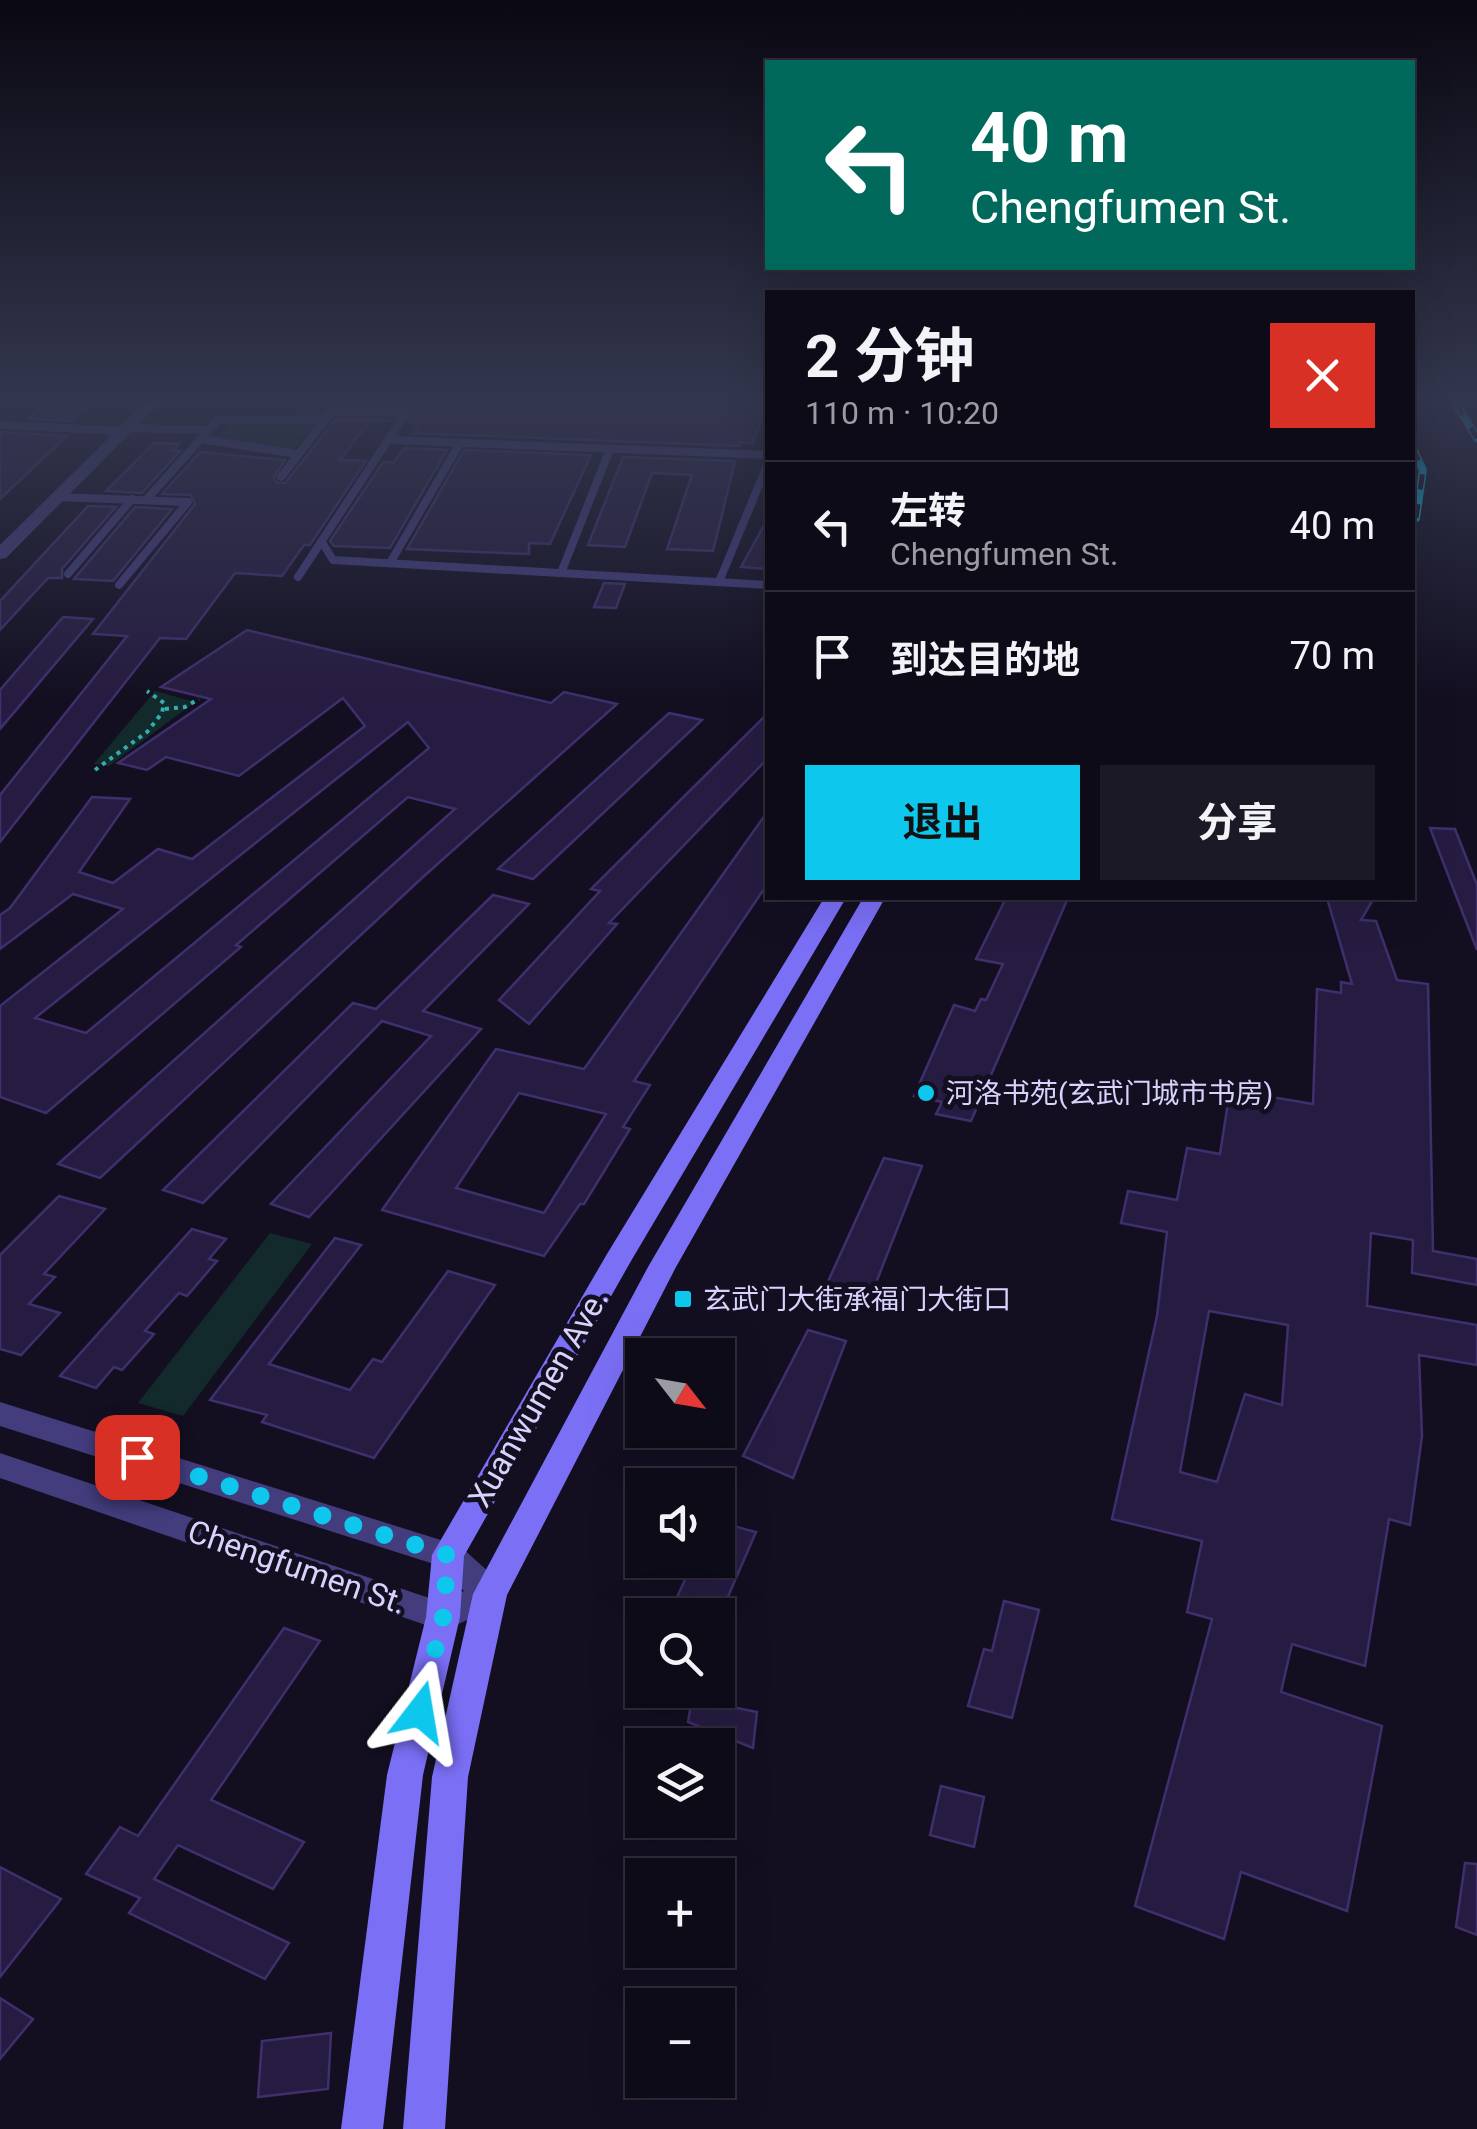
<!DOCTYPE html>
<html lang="zh">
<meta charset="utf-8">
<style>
body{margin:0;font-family:Roboto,"Noto Sans SC",sans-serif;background:#1c1926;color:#f1f3f6;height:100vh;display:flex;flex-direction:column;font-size:38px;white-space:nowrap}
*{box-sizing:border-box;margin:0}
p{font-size:32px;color:#9b9ba2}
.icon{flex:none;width:55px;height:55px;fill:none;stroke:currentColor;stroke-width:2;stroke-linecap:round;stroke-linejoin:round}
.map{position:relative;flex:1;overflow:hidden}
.panel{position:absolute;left:765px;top:290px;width:650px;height:610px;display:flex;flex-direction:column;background:#0e0b19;border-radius:0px;box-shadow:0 10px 40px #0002,0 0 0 2px #2e2b38}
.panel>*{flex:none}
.banner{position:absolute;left:765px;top:60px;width:650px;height:210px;border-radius:0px;box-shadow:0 10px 40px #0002,0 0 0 2px #2e2b38;background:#00695c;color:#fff;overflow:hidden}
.needle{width:65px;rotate:121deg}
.controls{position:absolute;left:625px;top:1338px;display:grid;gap:20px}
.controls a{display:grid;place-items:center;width:110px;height:110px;border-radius:0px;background:#0e0b19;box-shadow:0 10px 40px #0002,0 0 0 2px #2e2b38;font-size:50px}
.pin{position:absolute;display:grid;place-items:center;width:85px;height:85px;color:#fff;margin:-42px;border-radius:20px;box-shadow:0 5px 15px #0006}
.me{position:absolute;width:110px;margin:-55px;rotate:14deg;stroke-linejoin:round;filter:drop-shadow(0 0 8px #0008)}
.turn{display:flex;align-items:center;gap:35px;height:210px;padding:0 40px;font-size:45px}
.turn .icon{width:130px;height:130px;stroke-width:2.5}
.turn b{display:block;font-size:70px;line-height:85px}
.round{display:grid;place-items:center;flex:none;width:105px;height:105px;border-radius:0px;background:#1c1926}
.head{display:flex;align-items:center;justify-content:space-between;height:170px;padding:0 40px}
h1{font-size:60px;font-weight:700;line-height:75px}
.cta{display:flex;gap:20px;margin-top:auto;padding:20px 40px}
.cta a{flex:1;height:115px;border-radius:0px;background:#0ec7ec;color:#111;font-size:40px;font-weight:700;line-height:115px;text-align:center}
.cta a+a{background:#1c1926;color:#f1f3f6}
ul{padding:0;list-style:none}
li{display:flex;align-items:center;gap:30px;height:130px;padding:0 40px;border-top:2px solid #2e2b38}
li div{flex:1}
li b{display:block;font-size:38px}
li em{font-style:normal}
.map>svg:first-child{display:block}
</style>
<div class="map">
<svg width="1477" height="2129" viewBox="0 0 1477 2129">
<rect width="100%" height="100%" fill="#130f21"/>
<g fill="#122a2b">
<path d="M317,421L293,450L215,440L231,423Z"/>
<path d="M155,691L195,702L109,766L94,764Z"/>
<path d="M270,1233L312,1244L183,1416L138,1403Z"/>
</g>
<g fill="#261c41" stroke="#3f2f6c" stroke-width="2.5" fill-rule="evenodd">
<path d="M47,402H92L72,421L29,419Z"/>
<path d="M766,402L753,443L740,442L739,446L414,433L420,424L408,423L413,414L409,406L342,404Z"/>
<path d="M336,419L392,420L369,422L340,460L366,461L310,545H304L282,576L235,573L186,639L160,638L0,842V795L127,636L93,634L195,504L191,495L162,494L200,452L285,460L274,477L277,483H285Z"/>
<path d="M0,432L67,436L0,499Z"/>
<path d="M154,443L179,444L173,451H180L142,493L106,491Z"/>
<path d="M404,448L447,450L390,548L334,546L330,541L383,462H394Z"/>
<path d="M464,450L591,455L550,544L529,543V554L407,549Z"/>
<path d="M623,457L735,461L713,551L667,549L692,475L652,473L625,547L588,545Z"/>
<path d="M88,506L116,507L62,569V578H48L0,630V601Z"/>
<path d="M135,507L172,509L113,581L74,579Z"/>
<path d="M768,518V569L741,567Z"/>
<path d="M604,583L625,584L616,608L594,607Z"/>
<path d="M63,617L93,619L0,729V690Z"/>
<path d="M247,630L551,703L564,692L617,704L423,877L100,1178L58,1164L455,809L408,797L236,945L241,947L46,1113L0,1097V1006L123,909L73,894L0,949V915L10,908L92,797L130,799L79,872L113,883L158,849L192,859L365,726L343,698L239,776L166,757L147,770L118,763L211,699L161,687ZM408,722L429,748L86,1033L35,1018Z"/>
<path d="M669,713L702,720L533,879L498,869Z"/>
<path d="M768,713V758L609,923L617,924L529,1024L499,1000L600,891L591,889Z"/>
<path d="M768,811V883L634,1081L650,1085L623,1127L630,1129L584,1204H580L544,1256L382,1210L496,1049L584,1069ZM519,1093L606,1114L544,1213L456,1188Z"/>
<path d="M1430,828L1455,829L1477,885V950Z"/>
<path d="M493,895L529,904L423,1011L481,1029L309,1217L271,1204L431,1036L382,1021L203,1203L163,1190L353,1003L376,1009Z"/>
<path d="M1006,898H1068L971,1121L936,1114L942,1102L914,1096L954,1005L975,1011L981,999L986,1000L1003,964L976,959Z"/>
<path d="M1327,898H1374L1361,920L1376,921L1397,980L1428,984L1433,1251L1477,1259V1285L1412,1273L1413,1240L1371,1233L1367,1306L1477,1325V1365L1419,1355L1422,1436L1410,1525L1389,1519L1365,1666L1292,1644L1281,1692L1382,1726L1347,1911L1241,1872L1224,1939L1135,1906L1212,1619L1187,1612L1202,1541L1112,1519L1157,1316L1167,1232L1121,1223L1128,1191L1177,1200L1187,1148L1220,1154L1230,1090L1313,1104L1317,989L1341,993V982L1352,984ZM1209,1311L1288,1325L1282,1405L1245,1394L1217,1482L1180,1472Z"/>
<path d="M884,1158L922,1166L870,1298L825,1288Z"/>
<path d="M59,1196L105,1209L44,1274L55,1277L29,1304L60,1313L21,1355L0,1349V1255Z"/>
<path d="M192,1229L226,1239L209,1259L217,1261L187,1296L179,1293L145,1331L154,1334L122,1370L114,1367L96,1388L60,1376Z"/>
<path d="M335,1238L361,1245L269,1364L350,1390L373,1359L382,1362L448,1271L495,1285L374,1458L262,1422L267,1415L210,1400Z"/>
<path d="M808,1330L846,1341L793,1478L743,1456Z"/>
<path d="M718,1522L756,1532L720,1615H669L694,1560H718Z"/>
<path d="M1004,1601L1039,1610L1012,1718L968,1706L984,1649L992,1651Z"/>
<path d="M284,1628L320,1641L211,1800L304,1842L273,1889L178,1845L154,1879L289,1943L265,1979L129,1913L140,1898L86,1874L120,1827L138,1836Z"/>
<path d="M692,1699L757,1712L753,1748L688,1722Z"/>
<path d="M941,1786L984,1797L974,1847L930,1835Z"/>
<path d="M1465,1863L1477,1864V1935L1456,1927Z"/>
<path d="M0,1867L61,1899L0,1977Z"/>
<path d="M0,1998L33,2019L0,2059Z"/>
<path d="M331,2033L328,2089L258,2097L262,2041Z"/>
</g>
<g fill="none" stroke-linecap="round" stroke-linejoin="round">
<g stroke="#36acac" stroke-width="4" stroke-dasharray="4 5" stroke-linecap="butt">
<path d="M165,709L185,707L199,699"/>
<path d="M95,770L147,732L162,713L164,703L147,691"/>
</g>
<g stroke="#433d7d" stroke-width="8">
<path d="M0,425L125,431"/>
<path d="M128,428L208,430"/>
<path d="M200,439L297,454"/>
<path d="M391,440L768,455"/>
<path d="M281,477L332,411L406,413L298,577"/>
<path d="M58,497L188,502L119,585"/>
<path d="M146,500L218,420L325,419"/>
<path d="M322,542L333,560L768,585"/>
<path d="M390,563L460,443"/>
<path d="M561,573L610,449"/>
<path d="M68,574L132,499"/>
<path d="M719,582L768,463"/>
</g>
<g fill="#433d7d" fill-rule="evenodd">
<path d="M145,402H161L6,558L0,559V545Z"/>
<path d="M0,1402L460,1546L502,1584L507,1594L502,1604L443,1631L0,1478V1453L441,1602L464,1591L437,1565L0,1426Z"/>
</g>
<g fill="#7b6ff6" fill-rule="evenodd">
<path d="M824,898H846L631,1261L464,1556L460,1617L423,1775L383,2129H341L387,1775L426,1617L432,1555L607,1254Z"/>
<path d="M863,898H885L676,1267L507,1595L468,1777L445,2129H403L432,1777L473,1594L648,1267Z"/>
</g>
<defs>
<g id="rail">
<path d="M1455,402L1477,438"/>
<path d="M1412,447L1423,470L1416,518"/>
</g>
</defs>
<use href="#rail" stroke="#0ec7ec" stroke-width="8"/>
<use href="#rail" stroke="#130f21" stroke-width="5" stroke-dasharray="15" stroke-linecap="butt"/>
</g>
<linearGradient id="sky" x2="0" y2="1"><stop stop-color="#0a0812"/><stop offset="0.57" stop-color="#33374e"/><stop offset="1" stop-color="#33374e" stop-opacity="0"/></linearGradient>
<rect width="1477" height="700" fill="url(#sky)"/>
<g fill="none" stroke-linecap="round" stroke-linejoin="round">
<path stroke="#0ec7ec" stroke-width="18" stroke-dasharray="0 32.4" d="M137,1457L448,1555L443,1618L420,1712"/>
</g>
<g fill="#0ec7ec" stroke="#130f21" stroke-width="4">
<circle cx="926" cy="1093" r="10"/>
<rect x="673" y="1289" width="20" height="20" rx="5"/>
</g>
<g text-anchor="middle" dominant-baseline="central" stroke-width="10" stroke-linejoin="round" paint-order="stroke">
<g font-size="28" fill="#d9d2fc" stroke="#130f21" text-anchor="start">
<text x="946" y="1093">河洛书苑(玄武门城市书房)</text>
<text x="703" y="1299">玄武门大街承福门大街口</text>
</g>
<g font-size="32" fill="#d9d2fc" stroke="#130f21">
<text transform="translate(538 1398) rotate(-60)">Xuanwumen Ave.</text>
<text transform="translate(297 1567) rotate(19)">Chengfumen St.</text>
</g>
</g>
</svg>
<div class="controls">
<a><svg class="needle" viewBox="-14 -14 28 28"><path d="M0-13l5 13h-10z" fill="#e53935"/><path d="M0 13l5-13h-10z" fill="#9b9ba2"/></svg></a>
<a><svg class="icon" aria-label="sound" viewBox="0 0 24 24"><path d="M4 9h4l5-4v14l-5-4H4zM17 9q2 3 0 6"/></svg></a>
<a><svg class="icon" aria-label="search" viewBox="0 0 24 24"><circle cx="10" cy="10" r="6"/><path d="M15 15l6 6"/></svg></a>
<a><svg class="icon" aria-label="layers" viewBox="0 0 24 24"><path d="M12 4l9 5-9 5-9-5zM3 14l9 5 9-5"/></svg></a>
<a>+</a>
<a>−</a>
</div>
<div class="pin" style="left:137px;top:1457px;background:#d93025"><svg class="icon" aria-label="arrive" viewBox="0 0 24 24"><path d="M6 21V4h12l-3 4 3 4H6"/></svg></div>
<svg class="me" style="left:420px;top:1712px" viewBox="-20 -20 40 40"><path d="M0-17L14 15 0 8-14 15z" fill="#0ec7ec" stroke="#fff" stroke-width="4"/></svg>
<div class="banner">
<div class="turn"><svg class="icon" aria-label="left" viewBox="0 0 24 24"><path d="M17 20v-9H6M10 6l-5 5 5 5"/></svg><div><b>40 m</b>Chengfumen St.</div></div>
</div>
<section class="panel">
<div class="head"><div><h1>2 分钟</h1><p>110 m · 10:20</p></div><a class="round" style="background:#d93025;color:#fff"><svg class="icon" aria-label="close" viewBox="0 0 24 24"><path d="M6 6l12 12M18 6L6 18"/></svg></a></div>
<ul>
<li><svg class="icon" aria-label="left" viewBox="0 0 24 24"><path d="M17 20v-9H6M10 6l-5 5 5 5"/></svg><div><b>左转</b><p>Chengfumen St.</p></div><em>40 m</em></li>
<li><svg class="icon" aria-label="arrive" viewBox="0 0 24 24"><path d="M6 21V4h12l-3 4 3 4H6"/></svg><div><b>到达目的地</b></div><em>70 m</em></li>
</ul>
<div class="cta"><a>退出</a><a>分享</a></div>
</section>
</div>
